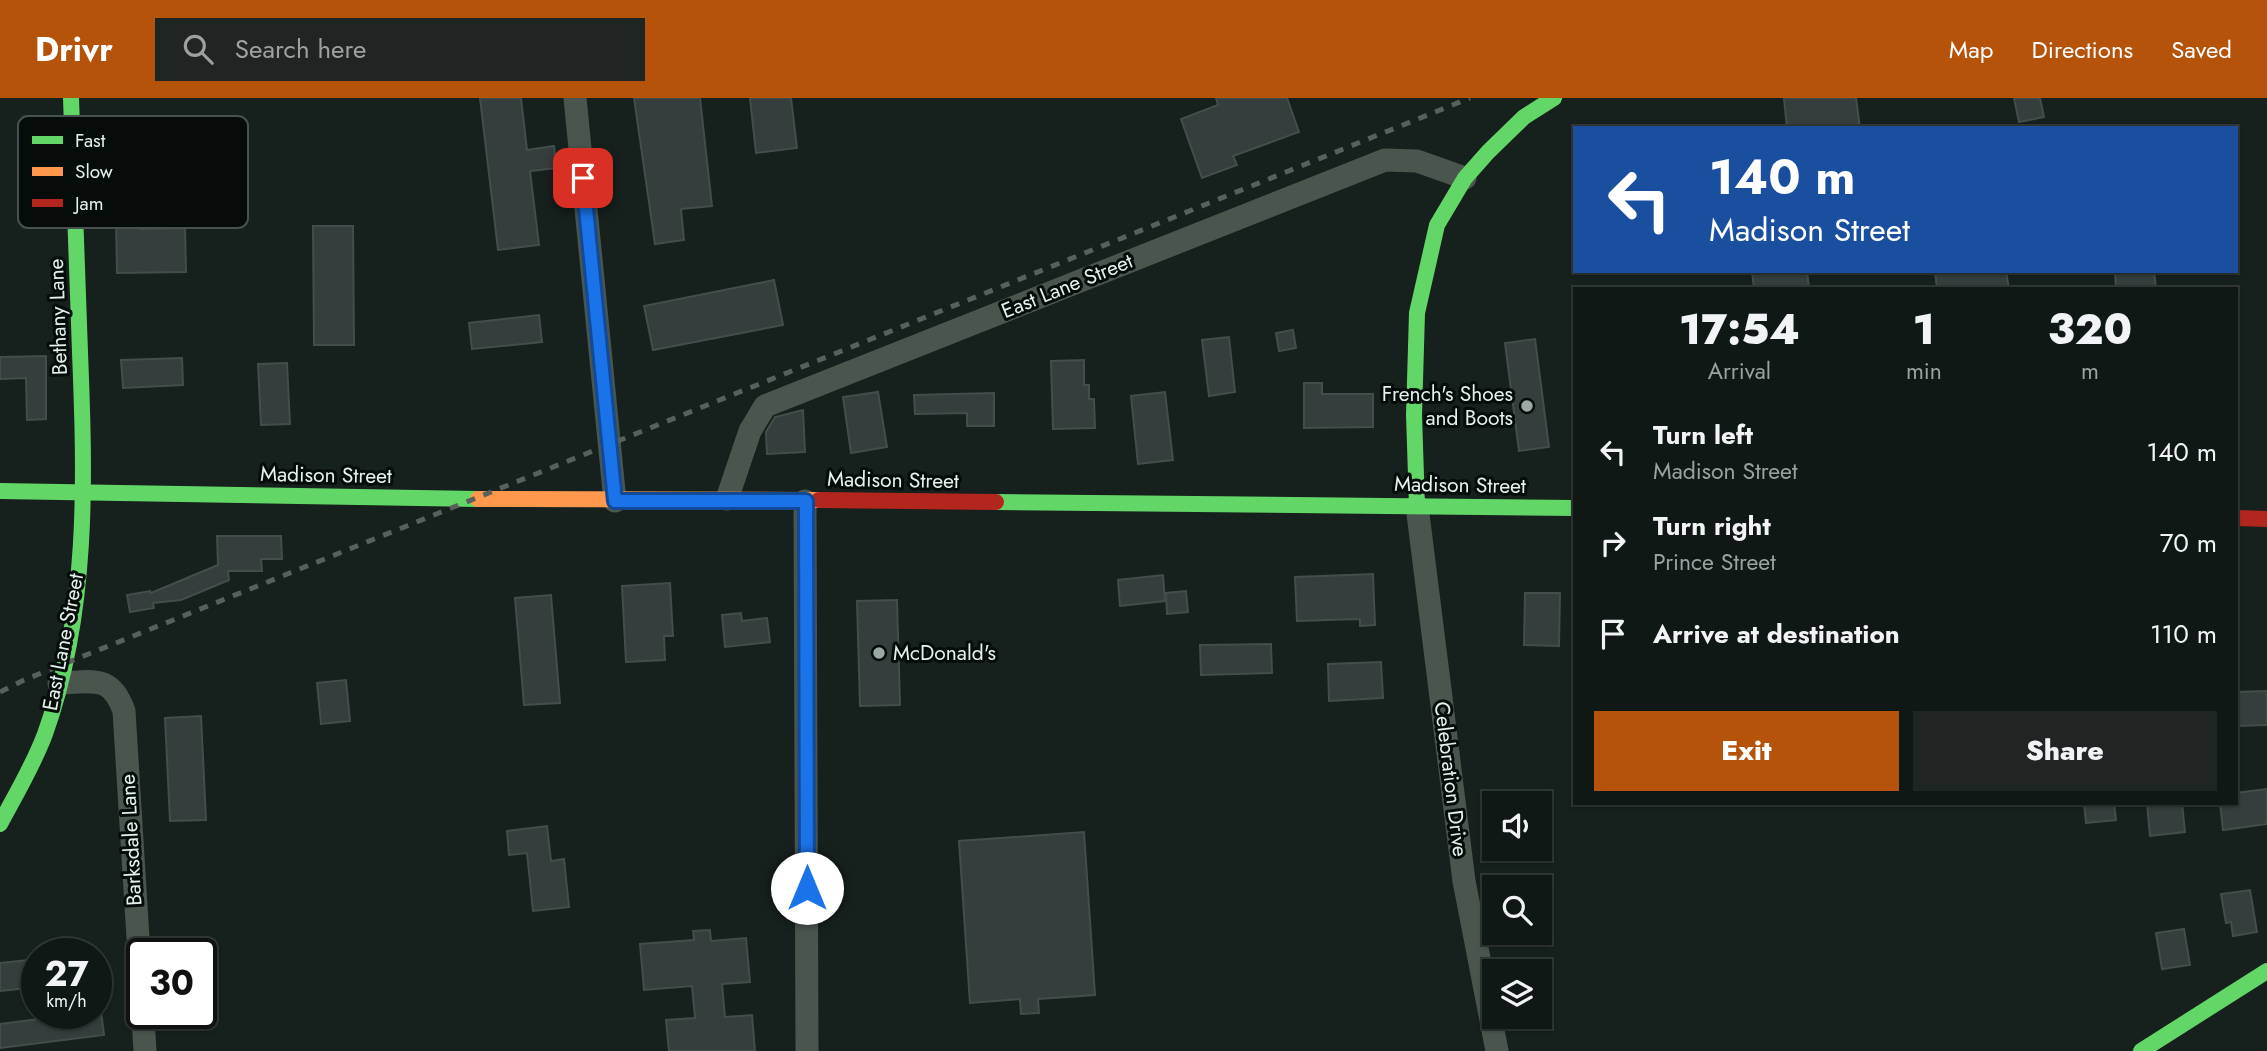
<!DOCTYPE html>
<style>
body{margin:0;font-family:Jost,sans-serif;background:#1e2523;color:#f1f3f6;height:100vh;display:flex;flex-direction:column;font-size:26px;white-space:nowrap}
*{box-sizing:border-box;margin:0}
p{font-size:23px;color:#9ca0a1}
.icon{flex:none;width:38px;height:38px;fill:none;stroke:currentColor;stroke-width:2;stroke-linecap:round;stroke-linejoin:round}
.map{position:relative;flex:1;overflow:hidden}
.details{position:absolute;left:1573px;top:189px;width:665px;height:518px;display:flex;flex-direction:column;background:#101816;border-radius:0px;box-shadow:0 2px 5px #0004,0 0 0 2px #303735}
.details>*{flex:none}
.guide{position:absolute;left:1573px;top:28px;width:665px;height:147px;border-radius:0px;box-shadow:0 2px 5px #0004,0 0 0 2px #303735;background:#1a4fa0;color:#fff;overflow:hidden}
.buttons{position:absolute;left:1482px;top:693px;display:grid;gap:14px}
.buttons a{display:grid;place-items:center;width:70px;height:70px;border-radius:0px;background:#101816;box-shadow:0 2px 5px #0004,0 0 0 2px #303735;font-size:35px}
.speed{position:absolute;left:21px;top:840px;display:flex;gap:14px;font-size:35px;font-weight:700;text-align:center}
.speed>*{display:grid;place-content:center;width:91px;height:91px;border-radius:50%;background:#101816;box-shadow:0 2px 5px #0004,0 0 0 2px #303735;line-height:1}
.speed small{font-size:18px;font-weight:400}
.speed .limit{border:4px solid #111;border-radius:10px;background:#fff;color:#111}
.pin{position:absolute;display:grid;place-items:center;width:60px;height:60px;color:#fff;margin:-30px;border-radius:14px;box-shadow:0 4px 10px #0006}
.me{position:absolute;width:77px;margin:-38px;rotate:0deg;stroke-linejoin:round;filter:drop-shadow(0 0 5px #0008)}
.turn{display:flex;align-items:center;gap:24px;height:147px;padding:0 21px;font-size:32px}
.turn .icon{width:91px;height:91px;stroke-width:2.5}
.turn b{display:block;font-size:49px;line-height:60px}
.eta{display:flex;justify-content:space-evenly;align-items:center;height:119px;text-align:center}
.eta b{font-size:42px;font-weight:800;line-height:49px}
.button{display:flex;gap:14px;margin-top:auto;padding:14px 21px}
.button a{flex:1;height:80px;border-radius:0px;background:#b45309;color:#fff;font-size:28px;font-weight:800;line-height:80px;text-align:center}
.button a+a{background:#1e2523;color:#f1f3f6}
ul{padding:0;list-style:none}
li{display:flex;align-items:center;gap:21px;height:91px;padding:0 21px}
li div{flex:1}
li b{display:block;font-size:26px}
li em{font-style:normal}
header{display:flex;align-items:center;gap:42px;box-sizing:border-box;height:98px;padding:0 35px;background:#b45309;color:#fff}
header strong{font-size:33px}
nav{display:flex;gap:38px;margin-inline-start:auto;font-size:24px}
.search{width:490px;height:63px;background:#1e2523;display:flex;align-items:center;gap:18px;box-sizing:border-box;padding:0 24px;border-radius:0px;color:#9ca0a1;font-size:26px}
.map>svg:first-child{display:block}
</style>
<header>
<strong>Drivr</strong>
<div class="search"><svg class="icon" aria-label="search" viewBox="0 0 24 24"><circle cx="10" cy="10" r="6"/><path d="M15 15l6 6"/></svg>Search here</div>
<nav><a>Map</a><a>Directions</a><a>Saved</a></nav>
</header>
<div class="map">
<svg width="2267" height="953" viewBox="0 0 2267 953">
<rect width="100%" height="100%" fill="#16201d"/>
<g fill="#353e3c" stroke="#434d4a" stroke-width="2">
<path d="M480,0H521L527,52L554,48L557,70L530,73L539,147L498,152Z"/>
<path d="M634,0H700L712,108L681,111L684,142L655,146Z"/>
<path d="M750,0H791L797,50L756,55Z"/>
<path d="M1216,0H1287L1299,34L1233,58L1237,67L1202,80L1181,21L1218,7Z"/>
<path d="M1784,0H1856L1860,30H1787Z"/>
<path d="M2014,0H2040L2044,19L2019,24Z"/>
<path d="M105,95L140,96V131L185,130L186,174L117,175L116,119H105Z"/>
<path d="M313,128H353L354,247H314Z"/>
<path d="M1752,173H1807L1809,191H1754Z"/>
<path d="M1935,173H2006L2009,191H1937Z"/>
<path d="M2115,173H2154L2156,191H2116Z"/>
<path d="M774,182L783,227L653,252L644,208Z"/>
<path d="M539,217L542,244L472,251L469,225Z"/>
<path d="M1293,232L1296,250L1279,253L1276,235Z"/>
<path d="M1229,239L1235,294L1209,298L1202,242Z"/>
<path d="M1535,241L1549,349L1519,353L1505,245Z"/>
<path d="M46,258V321L27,322L26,280L0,281V259Z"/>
<path d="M182,260L183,287L123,290L121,262Z"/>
<path d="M1084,262V287H1089V301H1094L1095,330L1053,331L1051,263Z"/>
<path d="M287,265L290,326L261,327L258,266Z"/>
<path d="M1304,285H1322V296H1373V329L1304,330Z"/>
<path d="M878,294L887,349L851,355L843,299Z"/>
<path d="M1165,294L1173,362L1138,366L1131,298Z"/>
<path d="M994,295V328H967V315L915,316L914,297Z"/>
<path d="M803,312L805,354L767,356L766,334L775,319Z"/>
<path d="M217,438H281L282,461H261L262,473H228L229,482L181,502L153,505L154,510L130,514L127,497L150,493L151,495L218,467Z"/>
<path d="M1373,476L1375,527L1360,528V521L1297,523L1295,479Z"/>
<path d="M1163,477L1165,503L1120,508L1118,482Z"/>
<path d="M670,485L673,538H664L665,562L626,564L622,488Z"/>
<path d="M1186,493L1188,514L1167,516L1166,495Z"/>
<path d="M1525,495H1560L1559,548L1524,547Z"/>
<path d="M551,497L560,605L524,607L515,500Z"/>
<path d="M897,502L900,607L860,608L857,503Z"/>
<path d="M741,515L742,523L767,520L770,544L725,549L722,517Z"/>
<path d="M1271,546L1272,575L1201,577L1200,547Z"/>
<path d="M1381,564L1383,600L1329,603L1328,566Z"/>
<path d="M346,582L350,623L321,626L317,585Z"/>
<path d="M2267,593V627L2236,628V594Z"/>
<path d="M201,618L206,722L170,723L165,620Z"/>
<path d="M2267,691V726L2223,732L2220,705H2236V695Z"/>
<path d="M2084,705H2114L2116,722L2086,725Z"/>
<path d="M2147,705H2182L2185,734L2150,738Z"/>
<path d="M547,728L551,763L564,761L569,809L533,813L527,755L509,757L507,733Z"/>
<path d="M1084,734L1095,897L1038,901L1039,915L1021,916L1020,901L970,905L959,743Z"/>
<path d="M2250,792L2257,834L2233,838L2231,824L2226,825L2221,796Z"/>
<path d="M2184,831L2190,867L2162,871L2156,835Z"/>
<path d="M710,832L711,843L746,840L750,884L722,886L725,919L752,917L755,953H669L666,922L695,920L692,888L644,892L640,846L694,842L693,833Z"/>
<path d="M37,861V889L0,893V865Z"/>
<path d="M101,913L104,937L0,950V926Z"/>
</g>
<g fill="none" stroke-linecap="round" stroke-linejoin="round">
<g stroke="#4a554e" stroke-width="23">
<path d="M575,0L615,403"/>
<path d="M727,401L750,333L765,308L1385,62L1417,63L1465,80"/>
<path d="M805,403L807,953"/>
<path d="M1417,408L1464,783L1497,953"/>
<path d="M59,585C93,584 111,576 124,613L145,953"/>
</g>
<g stroke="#63d668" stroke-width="16">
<path d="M0,393L478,401"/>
<path d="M996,404L1575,410"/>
<path d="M1417,408L1414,317L1417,215L1437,127L1465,80L1488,54L1524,19L1554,0"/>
<path d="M0,726C16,696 33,668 45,636C89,514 85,381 80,254C77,169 74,85 71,0"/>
<path d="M2141,953L2267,873"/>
</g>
<path stroke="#ff974d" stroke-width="16" d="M478,401L819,402"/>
<g stroke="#b3261e" stroke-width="16">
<path d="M819,402L996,404"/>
<path d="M2236,420L2267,421"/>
</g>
<path stroke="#57605b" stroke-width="5" stroke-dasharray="9 9" stroke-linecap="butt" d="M0,594L24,582L1470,0"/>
</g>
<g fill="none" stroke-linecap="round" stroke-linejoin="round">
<defs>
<path id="route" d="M583,80L615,403H806L807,790"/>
</defs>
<use href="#route" stroke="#114b97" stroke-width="18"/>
<use href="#route" stroke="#1a73e8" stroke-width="12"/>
</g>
<g fill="#9ca8a4" stroke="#050c0a" stroke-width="2.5">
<circle cx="1527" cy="308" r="7"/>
<circle cx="879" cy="555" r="7"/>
</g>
<g text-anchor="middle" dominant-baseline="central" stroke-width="6" stroke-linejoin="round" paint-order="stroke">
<g font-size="21" fill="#e4f1ec" stroke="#050c0a">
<text transform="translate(1067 188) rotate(-22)">East Lane Street</text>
<text transform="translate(58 219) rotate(-92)">Bethany Lane</text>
<text transform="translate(326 377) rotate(1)">Madison Street</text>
<text transform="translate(893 382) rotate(1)">Madison Street</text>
<text transform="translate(1460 387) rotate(1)">Madison Street</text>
<text transform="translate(63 544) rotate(-79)">East Lane Street</text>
<text transform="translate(1451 681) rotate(83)">Celebration Drive</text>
<text transform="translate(131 742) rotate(-93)">Barksdale Lane</text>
</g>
<g font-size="21" fill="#e4f1ec" stroke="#050c0a" text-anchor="end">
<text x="1513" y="296">French's Shoes<tspan x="1513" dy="24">and Boots</tspan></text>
<text x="893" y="555" text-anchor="start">McDonald's</text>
</g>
</g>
<rect x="18" y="18" width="230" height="112" rx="10" fill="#050c0a" stroke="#48514e" stroke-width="2"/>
<rect x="32" y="38" width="31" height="8" fill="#63d668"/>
<rect x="32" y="69" width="31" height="9" fill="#ff974d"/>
<rect x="32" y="101" width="31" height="8" fill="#b3261e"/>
<g font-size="19" fill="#e4f1ec">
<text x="75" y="49">Fast</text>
<text x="75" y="80">Slow</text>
<text x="75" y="112">Jam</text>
</g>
</svg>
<div class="buttons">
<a><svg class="icon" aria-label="sound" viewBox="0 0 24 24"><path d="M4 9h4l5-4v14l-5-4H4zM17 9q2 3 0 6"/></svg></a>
<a><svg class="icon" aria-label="search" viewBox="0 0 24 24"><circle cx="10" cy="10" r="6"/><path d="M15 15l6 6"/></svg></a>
<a><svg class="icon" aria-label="layers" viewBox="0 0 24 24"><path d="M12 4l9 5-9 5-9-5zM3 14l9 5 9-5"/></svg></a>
</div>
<div class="speed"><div>27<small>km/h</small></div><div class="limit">30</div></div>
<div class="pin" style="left:583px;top:80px;background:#d93025"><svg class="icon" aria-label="arrive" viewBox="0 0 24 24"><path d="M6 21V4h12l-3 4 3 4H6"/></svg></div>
<svg class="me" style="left:807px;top:790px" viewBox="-20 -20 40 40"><circle r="19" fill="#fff"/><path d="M0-13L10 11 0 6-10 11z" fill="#1a73e8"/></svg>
<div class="guide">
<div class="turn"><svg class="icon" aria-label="left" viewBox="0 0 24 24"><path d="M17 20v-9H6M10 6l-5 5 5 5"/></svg><div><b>140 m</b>Madison Street</div></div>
</div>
<section class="details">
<div class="eta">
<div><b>17:54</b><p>Arrival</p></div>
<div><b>1</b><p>min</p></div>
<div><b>320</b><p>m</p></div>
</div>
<ul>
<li><svg class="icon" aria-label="left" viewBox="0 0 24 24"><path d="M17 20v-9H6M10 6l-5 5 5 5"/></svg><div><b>Turn left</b><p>Madison Street</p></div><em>140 m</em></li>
<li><svg class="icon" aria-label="right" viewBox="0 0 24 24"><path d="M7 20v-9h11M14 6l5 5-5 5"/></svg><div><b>Turn right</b><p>Prince Street</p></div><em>70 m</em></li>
<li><svg class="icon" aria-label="arrive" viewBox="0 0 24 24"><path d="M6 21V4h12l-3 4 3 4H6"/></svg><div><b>Arrive at destination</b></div><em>110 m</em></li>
</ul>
<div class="button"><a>Exit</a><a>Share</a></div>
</section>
</div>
